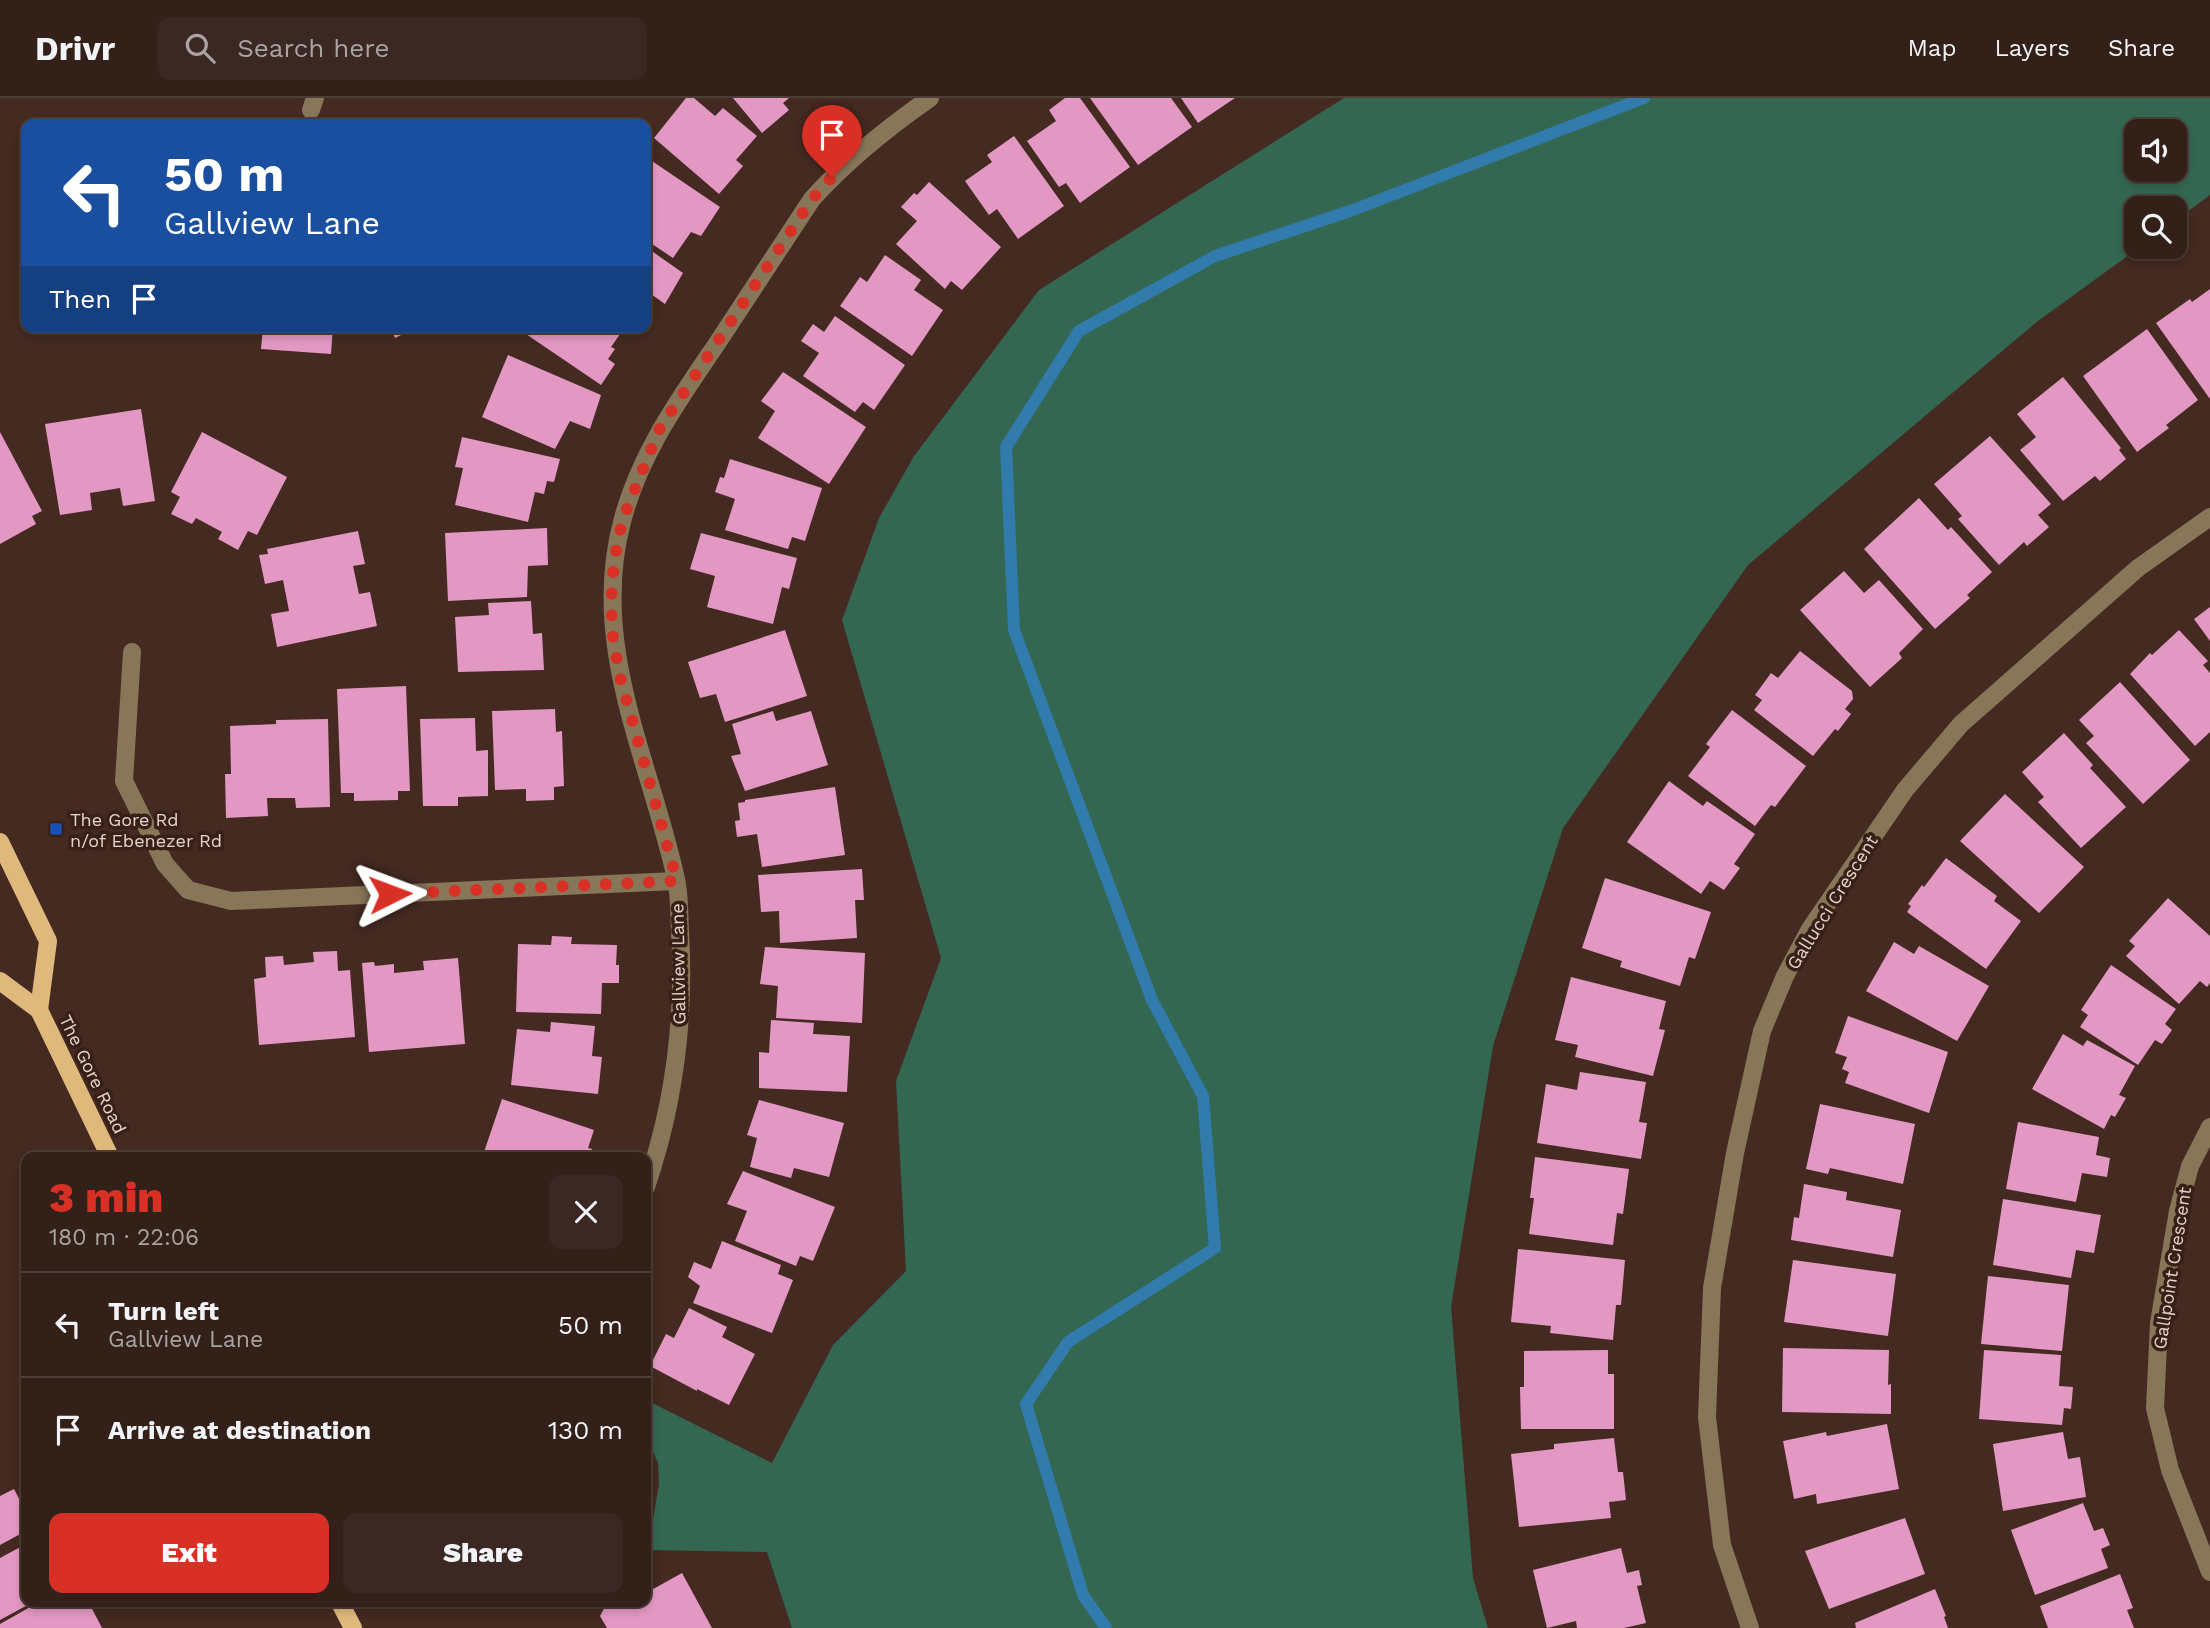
<!DOCTYPE html>
<meta charset="utf-8">
<style>
body{margin:0;font-family:"Work Sans",sans-serif;background:#3b2822;color:#f1f3f6;height:100vh;display:flex;flex-direction:column;font-size:26px;white-space:nowrap}
*{box-sizing:border-box;margin:0}
p{font-size:23px;color:#a9a3a2}
.icon{flex:none;width:38px;height:38px;fill:none;stroke:currentColor;stroke-width:2;stroke-linecap:round;stroke-linejoin:round}
.map{position:relative;flex:1;overflow:hidden}
.side{position:absolute;left:21px;top:1054px;width:630px;height:455px;display:flex;flex-direction:column;background:#332019;border-radius:14px;box-shadow:0 4px 10px #0003,0 0 0 2px #4e3e38}
.side>*{flex:none}
.guide{position:absolute;left:21px;top:21px;width:630px;height:214px;border-radius:14px;box-shadow:0 4px 10px #0003,0 0 0 2px #4e3e38;background:#1a4fa0;color:#fff;overflow:hidden}
.fabs{position:absolute;left:2124px;top:21px;display:grid;gap:14px}
.fabs a{display:grid;place-items:center;width:63px;height:63px;border-radius:14px;background:#332019;box-shadow:0 4px 10px #0003,0 0 0 2px #4e3e38;font-size:35px}
.pin{position:absolute;display:grid;place-items:center;width:60px;height:60px;color:#fff;margin:-72px -30px;border-radius:50% 50% 50% 0;rotate:-45deg;box-shadow:0 0 7px #0007}
.pin .icon{rotate:45deg}
.me{position:absolute;width:77px;margin:-38px;rotate:87deg;stroke-linejoin:round;filter:drop-shadow(0 0 5px #0008)}
.turn{display:flex;align-items:center;gap:24px;height:147px;padding:0 28px;font-size:32px}
.turn .icon{width:91px;height:91px;stroke-width:2.5}
.turn b{display:block;font-size:49px;line-height:60px}
.then{display:flex;align-items:center;height:66px;padding:0 28px;background:#0003;gap:14px;font-size:26px}
.round{display:grid;place-items:center;flex:none;width:74px;height:74px;border-radius:14px;background:#3b2822}
.overview{display:flex;align-items:center;justify-content:space-between;height:119px;padding:0 28px}
h1{font-size:42px;font-weight:800;line-height:52px;color:#d93025}
.button{display:flex;gap:14px;margin-top:auto;padding:14px 28px}
.button a{flex:1;height:80px;border-radius:14px;background:#d93025;color:#fff;font-size:28px;font-weight:800;line-height:80px;text-align:center}
.button a+a{background:#3b2822;color:#f1f3f6}
ul{padding:0;list-style:none}
li{display:flex;align-items:center;gap:21px;height:105px;padding:0 28px;border-top:2px solid #4e3e38}
li div{flex:1}
li b{display:block;font-size:26px}
li em{font-style:normal}
header{display:flex;align-items:center;gap:42px;box-sizing:border-box;height:98px;padding:0 35px;background:#332019;border-bottom:2px solid #4e3e38}
header strong{font-size:33px}
nav{display:flex;gap:38px;margin-inline-start:auto;font-size:24px}
.search{width:490px;height:63px;background:#3b2822;display:flex;align-items:center;gap:18px;box-sizing:border-box;padding:0 24px;border-radius:14px;color:#a9a3a2;font-size:26px}
.map>svg:first-child{display:block}
</style>
<header>
<strong>Drivr</strong>
<div class="search"><svg class="icon" aria-label="search" viewBox="0 0 24 24"><circle cx="10" cy="10" r="6"/><path d="M15 15l6 6"/></svg>Search here</div>
<nav><a>Map</a><a>Layers</a><a>Share</a></nav>
</header>
<div class="map">
<svg width="2210" height="1530" viewBox="0 0 2210 1530">
<rect width="100%" height="100%" fill="#442a21"/>
<path fill="#346751" fill-rule="evenodd" d="M1344,0H2210V97L2175,123V110H2137V149H2140L2038,223L1748,467L1563,730L1493,948L1451,1209L1473,1480L1488,1530H792L767,1454L646,1452V1442L652,1428L659,1386L658,1365L646,1337V1302L772,1365L833,1247L906,1173L896,983L941,860L842,522L879,420L914,358L1039,192ZM2137,33H2175V72H2137Z"/>
<g fill="none" stroke-linecap="round" stroke-linejoin="round">
<path stroke="#317cad" stroke-width="12" d="M1106,1530L1083,1497L1026,1306L1068,1244L1215,1150L1203,998L1152,902L1014,532L1006,349L1079,233L1215,158L1353,112L1644,0"/>
</g>
<g fill="#e398c3">
<path d="M686,0H694L715,18L723,10L757,38L736,62L743,68L719,96L654,40Z"/>
<path d="M733,0H789L783,5L789,12L762,35Z"/>
<path d="M1065,0H1080L1130,69L1080,105L1066,85L1059,89L1027,43L1056,23L1049,12Z"/>
<path d="M1090,0H1171L1192,29L1138,67Z"/>
<path d="M1181,0H1235L1198,25Z"/>
<path d="M1014,38L1064,108L1018,141L997,111L989,117L965,83L992,64L987,57Z"/>
<path d="M646,59L720,109L701,138L691,134L673,160L646,142Z"/>
<path d="M929,84L1001,149L962,192L951,183L945,191L896,146L917,123L901,109L914,95L917,97Z"/>
<path d="M646,149L683,175L665,206L648,194L646,198Z"/>
<path d="M885,157L921,182L914,192L943,212L912,258L840,208L860,179L867,184Z"/>
<path d="M2210,191V301L2156,225L2190,201L2192,204Z"/>
<path d="M835,218L905,267L874,312L863,304L855,314L803,278L819,255L801,243L813,226L824,234Z"/>
<path d="M263,229H333L331,256L261,251Z"/>
<path d="M390,229H418L395,240Z"/>
<path d="M526,229H625L611,249L615,251L608,261L615,266L601,287L523,234Z"/>
<path d="M2147,231L2198,302L2166,327L2169,330L2137,354L2083,278Z"/>
<path d="M508,257L601,297L590,331L570,323L555,351L482,319Z"/>
<path d="M783,274L866,329L829,386L758,340L775,313L761,303Z"/>
<path d="M2063,279L2121,350L2119,352L2126,361L2100,383L2095,378L2063,403L2020,352L2036,339L2017,316Z"/>
<path d="M141,311L155,403L123,408L120,390L90,395L92,412L60,417L45,326Z"/>
<path d="M0,334L42,413L32,418L36,426L0,446Z"/>
<path d="M202,334L287,379L257,437L248,433L238,452L218,441L222,434L196,420L192,426L171,416L180,399L171,394Z"/>
<path d="M1990,338L2051,406L2038,417L2049,429L2027,448L2024,444L1999,467L1958,421L1962,418L1934,386Z"/>
<path d="M462,339L560,361L554,384L547,383L544,396L535,394L528,424L455,407L463,370L455,369Z"/>
<path d="M730,361L822,390L805,443L792,439L788,451L725,432L735,401L715,394L720,379L724,380Z"/>
<path d="M1919,400L1948,432L1951,429L1992,474L1967,497L1970,500L1935,531L1864,451Z"/>
<path d="M547,430L548,467L528,468L527,499L448,503L445,435Z"/>
<path d="M358,433L365,466L353,468L359,496L370,494L377,528L277,549L271,516L289,513L283,482L265,486L259,457L268,456L267,451Z"/>
<path d="M701,435L797,460L789,491L782,489L773,526L707,509L715,478L690,471Z"/>
<path d="M1844,473L1864,495L1879,482L1923,531L1899,555L1902,560L1870,589L1800,512Z"/>
<path d="M531,503L533,536L542,535L544,572L458,574L455,519L489,517L488,505Z"/>
<path d="M2210,509V543L2194,521Z"/>
<path d="M785,532L807,598L725,624L716,596L700,600L688,564Z"/>
<path d="M2179,532L2208,563L2203,567L2210,575V634L2195,648L2130,576L2150,555L2152,557Z"/>
<path d="M1800,553L1852,593L1853,601L1845,611L1851,616L1838,633L1835,631L1813,658L1754,612L1762,602L1755,597L1771,575L1778,580Z"/>
<path d="M2120,584L2190,662L2143,706L2086,645L2094,638L2079,622Z"/>
<path d="M406,588L410,693H398V702L354,703V695H341L337,591Z"/>
<path d="M555,611L556,634L562,633L564,688L554,689V702L526,703V691L495,692L492,613Z"/>
<path d="M1732,612L1806,668L1775,709L1771,707L1755,728L1688,678L1710,649L1706,646Z"/>
<path d="M773,613L776,623L811,613L828,667L745,693L731,658L741,656L732,626Z"/>
<path d="M475,620L476,653L488,652V698L458,699V708H423L420,621Z"/>
<path d="M328,621L330,709L296,710L295,700H267L268,718L226,720L225,676H231L230,628L276,626V622Z"/>
<path d="M2064,635L2093,667L2090,670L2126,709L2081,750L2038,704L2044,699L2022,674Z"/>
<path d="M1669,683L1703,708L1707,703L1755,736L1734,766L1740,770L1724,792L1710,783L1701,796L1627,744Z"/>
<path d="M835,689L845,757L762,769L757,736L737,739L735,723L740,722L738,705L745,704V702Z"/>
<path d="M2005,696L2084,769L2039,815L1960,743Z"/>
<path d="M1946,760L1997,798L1994,803L2021,823L1986,871L1907,814L1911,808L1908,806L1922,787L1924,789Z"/>
<path d="M862,771L864,802H855L857,840L780,845L779,813L761,814L758,777Z"/>
<path d="M1605,780L1711,814L1695,861L1689,859L1680,888L1620,869L1622,863L1582,850Z"/>
<path d="M2168,800L2210,838V885L2207,889L2200,883L2179,906L2126,858L2135,848L2129,843Z"/>
<path d="M552,838L572,839L571,846L617,847L616,867H619V885H602L601,916L516,914L518,846L551,847Z"/>
<path d="M1894,844L1914,856L1919,848L1989,888L1957,943L1866,893Z"/>
<path d="M765,849L865,855L862,925L776,920L778,888L760,886Z"/>
<path d="M337,853L338,873L350,872L355,939L259,947L254,881L266,879L265,859L283,858L284,867L314,864L313,854Z"/>
<path d="M458,860L465,946L369,954L362,865L374,864L375,868L394,866V875L424,872L423,863Z"/>
<path d="M2111,867L2176,911L2165,926L2172,932L2162,946L2155,942L2138,967L2080,929L2088,917L2081,912Z"/>
<path d="M1571,879L1666,903L1659,931L1665,932L1653,978L1575,959L1578,947L1555,942Z"/>
<path d="M1848,918L1948,954L1929,1015L1845,985L1849,974L1842,971L1847,959L1835,955Z"/>
<path d="M771,922L814,925L813,936L850,938L847,994L759,990V954L769,955Z"/>
<path d="M551,924L595,928L592,958L602,959L598,996L511,987L517,931L550,934Z"/>
<path d="M2063,936L2083,948L2087,942L2135,968L2119,997L2126,1000L2115,1019L2111,1017L2104,1031L2032,991Z"/>
<path d="M1580,974L1646,984L1639,1024L1647,1025L1641,1061L1537,1045L1546,986L1577,992Z"/>
<path d="M502,1001L594,1032L588,1050L592,1051L589,1059H499L484,1054Z"/>
<path d="M759,1002L844,1025L829,1079L794,1070L791,1080L750,1069L757,1040L747,1037Z"/>
<path d="M1820,1006L1915,1026L1903,1086L1830,1070L1828,1076L1806,1071Z"/>
<path d="M2018,1024L2099,1039L2096,1057L2110,1060L2107,1079L2082,1075L2076,1104L2006,1091Z"/>
<path d="M1535,1059L1629,1071L1623,1116L1617,1115L1613,1147L1529,1136L1534,1100H1530Z"/>
<path d="M743,1073L835,1109L813,1163L800,1158L796,1168L735,1143L747,1113L727,1106Z"/>
<path d="M1804,1086L1847,1094L1846,1102L1901,1112L1893,1159L1791,1142L1794,1119L1799,1120Z"/>
<path d="M2003,1101L2101,1117L2094,1155L2076,1152L2071,1180L1993,1167Z"/>
<path d="M722,1143L781,1167L778,1176L793,1182L772,1235L693,1205L700,1188L688,1179L694,1164L711,1171Z"/>
<path d="M1518,1151L1625,1162L1621,1207H1616L1613,1242L1550,1235L1551,1228L1511,1224Z"/>
<path d="M1793,1162L1896,1176L1888,1238L1784,1224Z"/>
<path d="M1988,1178L2069,1187L2062,1253L1981,1246Z"/>
<path d="M689,1210L727,1229L722,1239L755,1256L729,1307L697,1291V1293L650,1268L666,1236L674,1240Z"/>
<path d="M1783,1250L1889,1252L1888,1287L1891,1286V1316L1782,1314Z"/>
<path d="M1608,1252V1276H1614V1331H1521L1520,1289H1524V1253Z"/>
<path d="M1984,1252L2061,1257L2059,1288L2073,1289L2071,1311L2064,1310L2062,1327L1979,1321Z"/>
<path d="M1887,1326L1899,1391L1817,1406L1816,1396L1794,1401L1783,1343L1826,1334L1827,1338Z"/>
<path d="M2063,1334L2068,1361L2080,1359L2086,1399L2003,1413L1993,1346Z"/>
<path d="M1614,1340L1618,1374H1623L1626,1402L1609,1404L1611,1420L1519,1429L1511,1356L1554,1351V1346Z"/>
<path d="M14,1391L26,1414V1433L0,1447V1398Z"/>
<path d="M2083,1405L2094,1433L2103,1430L2110,1447L2101,1451L2108,1470L2035,1497L2011,1432Z"/>
<path d="M1905,1420L1925,1476L1829,1511L1805,1453Z"/>
<path d="M26,1446V1503H35L0,1522V1460Z"/>
<path d="M1621,1450L1627,1475L1639,1472L1642,1487L1637,1488L1646,1525L1624,1530H1577L1576,1523L1547,1530L1533,1472Z"/>
<path d="M682,1475L712,1530H607L600,1518L606,1507L613,1503H646V1495Z"/>
<path d="M2120,1476L2133,1510L2127,1512L2134,1530H2048L2040,1508Z"/>
<path d="M1935,1491L1946,1518L1944,1519L1948,1530H1856L1855,1525Z"/>
<path d="M41,1503H63L66,1510L78,1503H88L102,1530H0V1526Z"/>
</g>
<g fill="none" stroke-linecap="round" stroke-linejoin="round">
<g stroke="#887659" stroke-width="18">
<path d="M311,12L315,0"/>
<path d="M132,554L124,683L165,766L188,792L231,803L676,783"/>
<path d="M2210,1029L2190,1068L2178,1113L2159,1225L2155,1310L2170,1372L2210,1474"/>
<path d="M646,1089C674,1007 685,920 680,834C679,817 680,798 676,781C650,662 589,548 622,424C639,357 678,303 716,247C748,199 780,150 812,101C847,62 887,30 930,0"/>
<path d="M1750,1530L1722,1447L1707,1319L1712,1190L1735,1055L1762,933L1785,878L1810,831L1905,692L1961,626L2138,470L2210,419"/>
</g>
<g stroke="#dfb97c" stroke-width="18">
<path d="M0,744L48,843L39,912"/>
<path d="M0,883L39,912L110,1059"/>
<path d="M339,1503L353,1530"/>
</g>
</g>
<g fill="none" stroke-linecap="round" stroke-linejoin="round">
<path stroke="#d93025" stroke-width="12" stroke-dasharray="0 21.6" d="M390,796L677,783L619,575L613,539L611,505L614,464L622,423L659,332L812,101L832,79"/>
</g>
<rect fill="#1a4fb4" stroke="#392017" stroke-width="2.5" x="49" y="724" width="14" height="14" rx="3.5"/>
<g text-anchor="middle" dominant-baseline="central" stroke-width="7" stroke-linejoin="round" paint-order="stroke">
<g font-size="18" fill="#e4d3cc" stroke="#392017" text-anchor="start">
<text x="70" y="721">The Gore Rd<tspan x="70" dy="21">n/of Ebenezer Rd</tspan></text>
</g>
<g font-size="18" fill="#e4d3cc" stroke="#392017">
<text transform="translate(1832 804) rotate(-58)">Gallucci Crescent</text>
<text transform="translate(678 866) rotate(-91)">Gallview Lane</text>
<text transform="translate(93 976) rotate(64)">The Gore Road</text>
<text transform="translate(2172 1170) rotate(-81)">Gallpoint Crescent</text>
</g>
</g>
</svg>
<div class="fabs">
<a><svg class="icon" aria-label="sound" viewBox="0 0 24 24"><path d="M4 9h4l5-4v14l-5-4H4zM17 9q2 3 0 6"/></svg></a>
<a><svg class="icon" aria-label="search" viewBox="0 0 24 24"><circle cx="10" cy="10" r="6"/><path d="M15 15l6 6"/></svg></a>
</div>
<div class="pin" style="left:832px;top:79px;background:#d93025"><svg class="icon" aria-label="arrive" viewBox="0 0 24 24"><path d="M6 21V4h12l-3 4 3 4H6"/></svg></div>
<svg class="me" style="left:390px;top:796px" viewBox="-20 -20 40 40"><path d="M0-17L14 15 0 8-14 15z" fill="#d93025" stroke="#fff" stroke-width="4"/></svg>
<div class="guide">
<div class="turn"><svg class="icon" aria-label="left" viewBox="0 0 24 24"><path d="M17 20v-9H6M10 6l-5 5 5 5"/></svg><div><b>50 m</b>Gallview Lane</div></div>
<div class="then">Then<svg class="icon" aria-label="arrive" viewBox="0 0 24 24"><path d="M6 21V4h12l-3 4 3 4H6"/></svg></div>
</div>
<section class="side">
<div class="overview"><div><h1>3 min</h1><p>180 m · 22:06</p></div><a class="round"><svg class="icon" aria-label="close" viewBox="0 0 24 24"><path d="M6 6l12 12M18 6L6 18"/></svg></a></div>
<ul>
<li><svg class="icon" aria-label="left" viewBox="0 0 24 24"><path d="M17 20v-9H6M10 6l-5 5 5 5"/></svg><div><b>Turn left</b><p>Gallview Lane</p></div><em>50 m</em></li>
<li><svg class="icon" aria-label="arrive" viewBox="0 0 24 24"><path d="M6 21V4h12l-3 4 3 4H6"/></svg><div><b>Arrive at destination</b></div><em>130 m</em></li>
</ul>
<div class="button"><a>Exit</a><a>Share</a></div>
</section>
</div>
